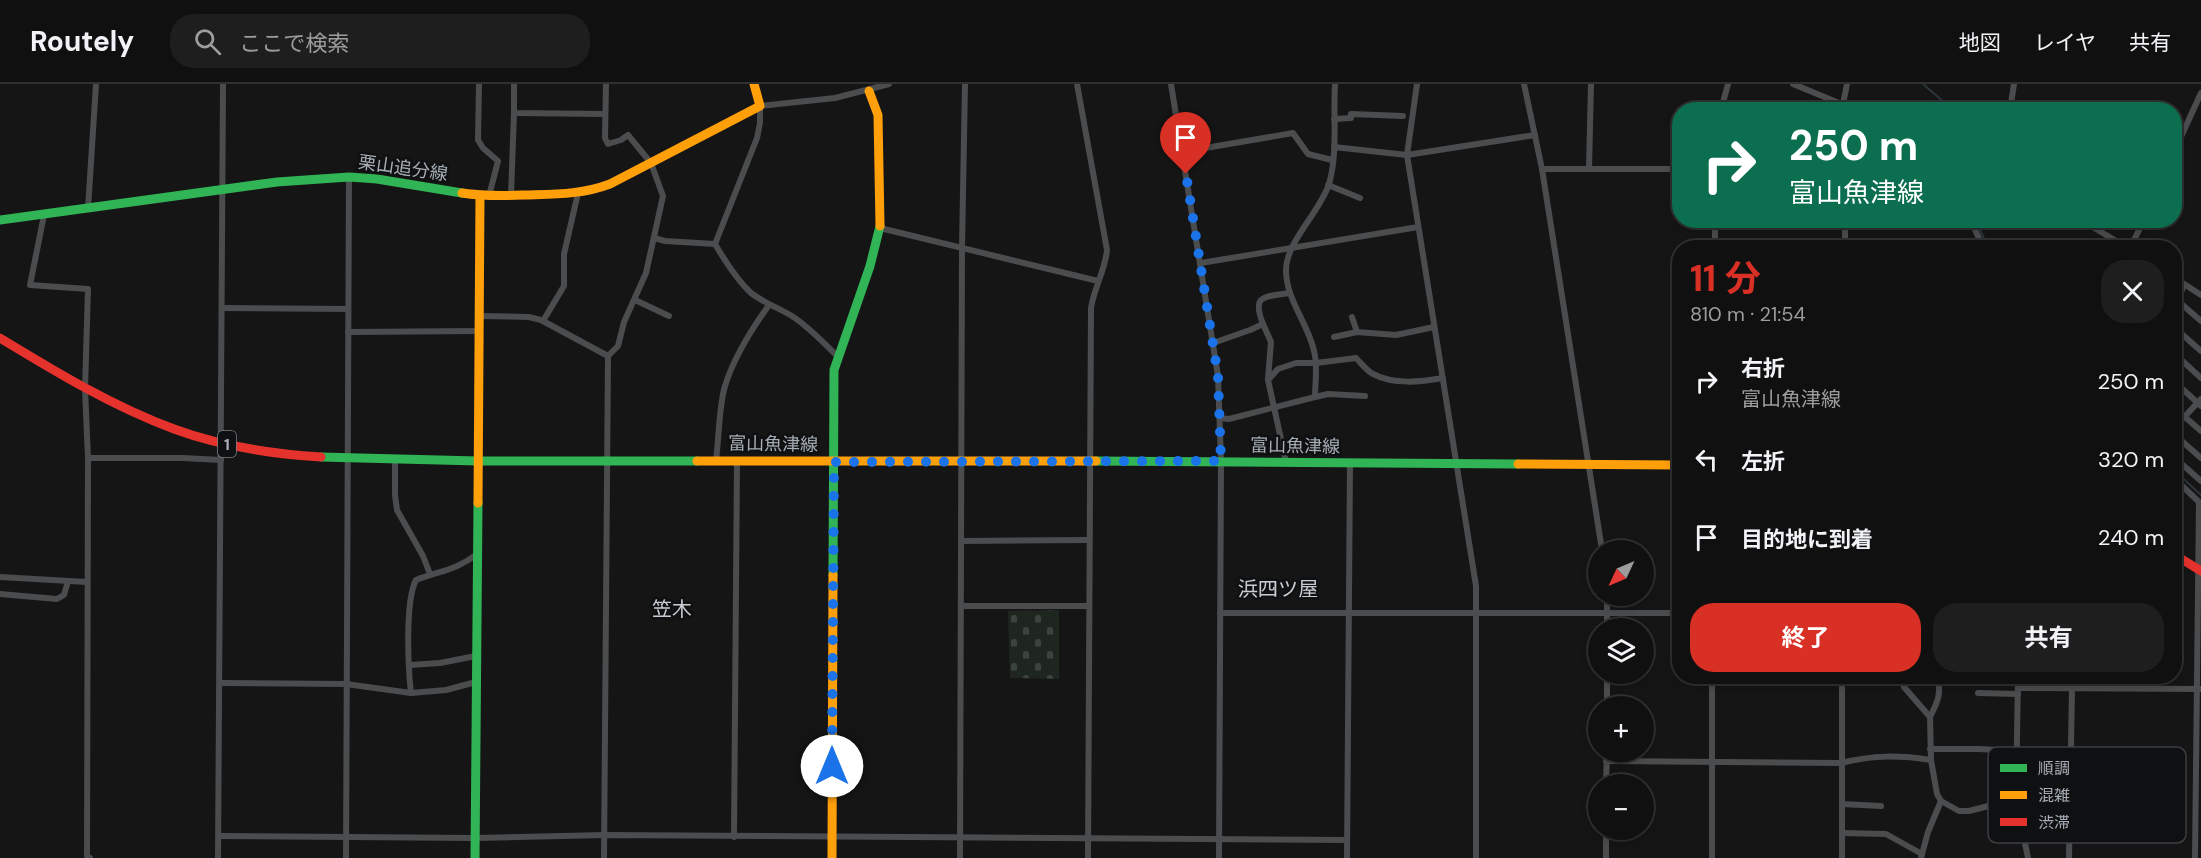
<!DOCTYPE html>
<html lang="ja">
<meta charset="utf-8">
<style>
body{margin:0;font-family:"DM Sans","Noto Sans JP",sans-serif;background:#1e1e1e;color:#f1f3f6;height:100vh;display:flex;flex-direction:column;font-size:22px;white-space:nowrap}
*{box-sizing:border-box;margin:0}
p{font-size:20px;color:#9c9d9f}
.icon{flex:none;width:33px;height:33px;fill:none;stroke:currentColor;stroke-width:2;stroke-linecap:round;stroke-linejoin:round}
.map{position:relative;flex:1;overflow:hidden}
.side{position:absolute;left:1672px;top:156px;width:510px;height:444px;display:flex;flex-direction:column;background:#101010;border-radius:24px;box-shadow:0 3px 9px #0003,0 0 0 2px #303030}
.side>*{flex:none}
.guide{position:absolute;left:1672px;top:18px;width:510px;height:126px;border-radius:24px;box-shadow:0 3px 9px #0003,0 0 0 2px #303030;background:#0b6e4f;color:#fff;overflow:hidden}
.needle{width:39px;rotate:226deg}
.buttons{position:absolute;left:1588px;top:456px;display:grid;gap:12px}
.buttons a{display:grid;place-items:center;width:66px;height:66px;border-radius:50%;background:#101010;box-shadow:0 3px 9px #0003,0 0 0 2px #303030;font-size:30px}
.pin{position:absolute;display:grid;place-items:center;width:51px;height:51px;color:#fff;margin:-62px -26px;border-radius:50% 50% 50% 0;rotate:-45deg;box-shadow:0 0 6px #0007}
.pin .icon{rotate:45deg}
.me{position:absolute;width:66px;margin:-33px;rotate:0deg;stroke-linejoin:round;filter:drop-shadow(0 0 4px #0008)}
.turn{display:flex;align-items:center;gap:21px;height:126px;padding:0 18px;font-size:27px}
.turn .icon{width:78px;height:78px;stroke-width:2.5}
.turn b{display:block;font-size:42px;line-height:51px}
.round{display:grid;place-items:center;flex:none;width:63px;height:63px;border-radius:24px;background:#1e1e1e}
.head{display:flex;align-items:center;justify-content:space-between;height:102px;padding:0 18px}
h1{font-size:36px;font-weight:700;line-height:45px;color:#d93025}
.cta{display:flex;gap:12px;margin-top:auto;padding:12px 18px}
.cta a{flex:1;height:69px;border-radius:24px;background:#d93025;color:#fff;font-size:24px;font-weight:700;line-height:69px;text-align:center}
.cta a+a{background:#1e1e1e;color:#f1f3f6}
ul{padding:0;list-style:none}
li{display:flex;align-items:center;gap:18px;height:78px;padding:0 18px}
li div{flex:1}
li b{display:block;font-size:22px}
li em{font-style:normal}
header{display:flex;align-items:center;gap:36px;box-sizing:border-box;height:84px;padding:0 30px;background:#101010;border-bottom:2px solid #303030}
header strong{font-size:28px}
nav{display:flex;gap:33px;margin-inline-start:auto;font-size:21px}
.search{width:420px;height:54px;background:#1e1e1e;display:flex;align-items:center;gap:15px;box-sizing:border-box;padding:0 21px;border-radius:24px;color:#9c9d9f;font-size:22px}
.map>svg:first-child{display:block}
</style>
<header>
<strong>Routely</strong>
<div class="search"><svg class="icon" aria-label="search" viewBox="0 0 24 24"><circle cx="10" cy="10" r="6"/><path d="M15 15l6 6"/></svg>ここで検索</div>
<nav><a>地図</a><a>レイヤ</a><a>共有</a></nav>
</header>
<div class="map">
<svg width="2201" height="774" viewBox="0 0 2201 774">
<defs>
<pattern id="cemetery-stones" width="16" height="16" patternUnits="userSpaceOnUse" patternTransform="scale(1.5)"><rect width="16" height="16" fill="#1f261f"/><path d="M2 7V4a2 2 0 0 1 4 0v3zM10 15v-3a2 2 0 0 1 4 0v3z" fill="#3d433d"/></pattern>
</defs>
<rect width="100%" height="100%" fill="#151515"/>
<path fill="url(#cemetery-stones)" d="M1059,526V595L1010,594L1008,527Z"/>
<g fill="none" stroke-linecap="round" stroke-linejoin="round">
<g stroke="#2c363a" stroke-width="2">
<path d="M1923,0L1953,26"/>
<path d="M1976,136L1988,164"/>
<path d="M2175,387L2201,411"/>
</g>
<g stroke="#4a4c4e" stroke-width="6">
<path d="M479,0L478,56L483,64L498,77L489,112"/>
<path d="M514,0V29L604,30"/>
<path d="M1077,0L1107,166C1105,187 1094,204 1091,224L1088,774"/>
<path d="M1171,0L1218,292L1221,377L1219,774"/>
<path d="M1417,0L1407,71L1476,502V774"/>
<path d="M1524,0L1542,85L1602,466"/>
<path d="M1793,0L1856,26"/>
<path d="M1843,20L1847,0"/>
<path d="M1721,26L1728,0"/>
<path d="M2010,26L2014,0"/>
<path d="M1334,35L1351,34V30L1403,32"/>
<path d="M1334,63L1407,71L1535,51"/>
<path d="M2175,66L2201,9"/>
<path d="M1182,68L1293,49L1308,70L1332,76"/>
<path d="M1542,85H1680"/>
<path d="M1589,85L1591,0"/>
<path d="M1328,101L1360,114"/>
<path d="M511,111L514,29"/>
<path d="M88,125L96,0"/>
<path d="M44,131L30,201L88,205L85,305L88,374L87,772L90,774"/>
<path d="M1845,136V164"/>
<path d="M1971,136L1983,164"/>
<path d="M2081,136L2128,164"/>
<path d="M880,144L1098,197"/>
<path d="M654,154L665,157L715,160"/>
<path d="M715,160L757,54L760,39V22L835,14L889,0"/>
<path d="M715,160C725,177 736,195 751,209C764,219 779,224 792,232C809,243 823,258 838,273"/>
<path d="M1715,164V136"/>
<path d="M2130,164L2144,136"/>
<path d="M1201,179L1418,143"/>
<path d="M2175,194L2201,211"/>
<path d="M635,216L669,232"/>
<path d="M2178,217L2201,237"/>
<path d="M2175,222L2184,201"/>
<path d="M222,224L348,225"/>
<path d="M480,232L529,233L541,236L608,272"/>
<path d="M1352,233L1357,248"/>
<path d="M543,237L564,202V170L578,109"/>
<path d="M1263,240C1251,210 1265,213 1290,209"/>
<path d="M2175,244L2201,267"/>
<path d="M348,248L480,247"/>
<path d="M1334,253L1357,248L1396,251L1434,243"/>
<path d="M1213,259L1250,246L1263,240L1271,258L1268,295"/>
<path d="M2175,270L2201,294"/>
<path d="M2175,298L2201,322"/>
<path d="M1315,313L1328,310L1365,312"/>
<path d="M2185,333L2201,347"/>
<path d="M1220,334L1229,335L1315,313C1315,298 1318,282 1314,267C1308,239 1286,216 1286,186C1286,158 1320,128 1329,100C1338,69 1333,33 1335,0"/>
<path d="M2175,343L2201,315"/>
<path d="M2175,351L2201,374"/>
<path d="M88,374H183L221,376"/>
<path d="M2175,374L2201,397"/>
<path d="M395,376V411L397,426L423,472L430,490"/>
<path d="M716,376C719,354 719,321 725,302C734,273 751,246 769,221"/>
<path d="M1286,378L1268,296L1278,285L1296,279H1316L1356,274C1361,279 1367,287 1373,290C1394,301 1421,298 1443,294"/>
<path d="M2175,395L2199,418L2195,774"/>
<path d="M962,457L1089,456"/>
<path d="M0,493L87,498"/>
<path d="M0,510L57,515L64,511L68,497"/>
<path d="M1607,512V544"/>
<path d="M961,522H1089"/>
<path d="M1220,529H1680"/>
<path d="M410,581L440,579L476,572"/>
<path d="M1899,592L1904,603L1930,633L1931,676L1937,710L1941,717L1959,727H1969L2016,715H2070"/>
<path d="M2018,592L2016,715L2028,774"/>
<path d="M476,598L446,606L411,609C408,583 405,517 416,496C439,487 457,486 477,470"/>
<path d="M220,599L346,600L411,609"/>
<path d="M2018,604L2200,605"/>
<path d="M1978,609L2018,610"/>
<path d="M1607,622V590"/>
<path d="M1930,633C1937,619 1943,608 1936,592"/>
<path d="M1930,665H1979L2016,667"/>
<path d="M1606,677L1841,679C1873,671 1899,671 1931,676"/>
<path d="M1606,700L1607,668"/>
<path d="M1842,720L1881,722"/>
<path d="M1842,749L1886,750L1922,770"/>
<path d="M219,752L475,754L605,751L1347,756"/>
<path d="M734,753L737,377"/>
<path d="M218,774L223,0"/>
<path d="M346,774L349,93"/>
<path d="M604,774L608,272L618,262L624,238L646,189L663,112L651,79L628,51L621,56L608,60L605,54L606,0"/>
<path d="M960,774L962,163L965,0"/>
<path d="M1347,774L1350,379"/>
<path d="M1606,774V746"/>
<path d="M1712,774V592"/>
<path d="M1842,774V592"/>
<path d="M1921,774L1928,748L1941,717"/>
<path d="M2069,774L2072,605L2069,592"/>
</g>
<g stroke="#30b455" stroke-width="9">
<path d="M0,136L277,98L349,93L377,95L462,109"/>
<path d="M321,373L478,377H697"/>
<path d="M1096,377L1518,380"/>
<path d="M833,491L834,286L870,182L880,142"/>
<path d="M475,774L478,419"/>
</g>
<g stroke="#ff9f0a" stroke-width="9">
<path d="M869,7L878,31L880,142"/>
<path d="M462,109C482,112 502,112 523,111C553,110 581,111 610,100L760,22L754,0"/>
<path d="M697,377H1096"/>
<path d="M1518,380L1680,381"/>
<path d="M478,419L480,112"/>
<path d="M832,774L833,491"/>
</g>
<g stroke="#e5322d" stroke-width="9">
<path d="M0,254C56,288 112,322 174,345C220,362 273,370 321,373"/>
<path d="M2175,471L2201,487"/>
</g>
</g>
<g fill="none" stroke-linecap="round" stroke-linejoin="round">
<path stroke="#1a73e8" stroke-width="10" stroke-dasharray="0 18" d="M832,682L834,378L1221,377L1218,292L1186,90"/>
</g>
<g text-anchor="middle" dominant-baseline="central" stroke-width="5" stroke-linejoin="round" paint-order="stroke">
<rect fill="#0f1011" stroke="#797f84" stroke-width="1.5" x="218" y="347" width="18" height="26" rx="4.5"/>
<g font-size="16" font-weight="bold" fill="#a7aeb6">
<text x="227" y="360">1</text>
</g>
<g font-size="18" fill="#a7aeb6" stroke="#0f1011">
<text transform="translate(403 84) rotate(8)">栗山追分線</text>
<text transform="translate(773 360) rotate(1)">富山魚津線</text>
<text transform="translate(1295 362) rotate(1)">富山魚津線</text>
</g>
<g font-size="20" fill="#c8ccd2" stroke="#0f1011">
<text x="1278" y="505">浜四ツ屋</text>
<text x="672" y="525">笠木</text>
</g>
</g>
<rect x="1988" y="663" width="198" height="96" rx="9" fill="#0f1011" stroke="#3d3f43" stroke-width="1.5"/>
<rect x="2000" y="680" width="27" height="8" fill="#30b455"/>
<rect x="2000" y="707" width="27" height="8" fill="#ff9f0a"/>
<rect x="2000" y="734" width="27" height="8" fill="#e5322d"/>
<g font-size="16" fill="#a7aeb6">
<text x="2038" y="690">順調</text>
<text x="2038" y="717">混雑</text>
<text x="2038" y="744">渋滞</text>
</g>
</svg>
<div class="buttons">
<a><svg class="needle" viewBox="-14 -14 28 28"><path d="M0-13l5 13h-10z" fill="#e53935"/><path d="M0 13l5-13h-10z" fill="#9c9d9f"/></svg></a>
<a><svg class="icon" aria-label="layers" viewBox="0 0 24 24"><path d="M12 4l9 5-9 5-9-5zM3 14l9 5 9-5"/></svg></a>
<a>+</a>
<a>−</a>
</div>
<div class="pin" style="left:1186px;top:90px;background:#d93025"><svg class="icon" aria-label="arrive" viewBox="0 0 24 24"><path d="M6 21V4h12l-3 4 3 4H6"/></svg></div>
<svg class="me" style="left:832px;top:682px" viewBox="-20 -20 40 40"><circle r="19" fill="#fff"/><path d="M0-13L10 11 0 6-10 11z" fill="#1a73e8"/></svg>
<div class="guide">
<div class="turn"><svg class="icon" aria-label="right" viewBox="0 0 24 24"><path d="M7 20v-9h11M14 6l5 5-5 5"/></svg><div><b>250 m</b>富山魚津線</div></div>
</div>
<section class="side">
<div class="head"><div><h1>11 分</h1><p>810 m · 21:54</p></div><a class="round"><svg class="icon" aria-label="close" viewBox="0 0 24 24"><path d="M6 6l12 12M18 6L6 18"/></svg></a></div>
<ul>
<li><svg class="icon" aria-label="right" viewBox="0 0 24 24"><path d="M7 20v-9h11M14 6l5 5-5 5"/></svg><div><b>右折</b><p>富山魚津線</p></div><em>250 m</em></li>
<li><svg class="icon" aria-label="left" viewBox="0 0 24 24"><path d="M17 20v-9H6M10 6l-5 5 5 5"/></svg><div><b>左折</b></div><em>320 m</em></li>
<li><svg class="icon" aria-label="arrive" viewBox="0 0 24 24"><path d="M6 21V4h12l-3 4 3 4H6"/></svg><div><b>目的地に到着</b></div><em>240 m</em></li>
</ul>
<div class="cta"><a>終了</a><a>共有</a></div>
</section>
</div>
